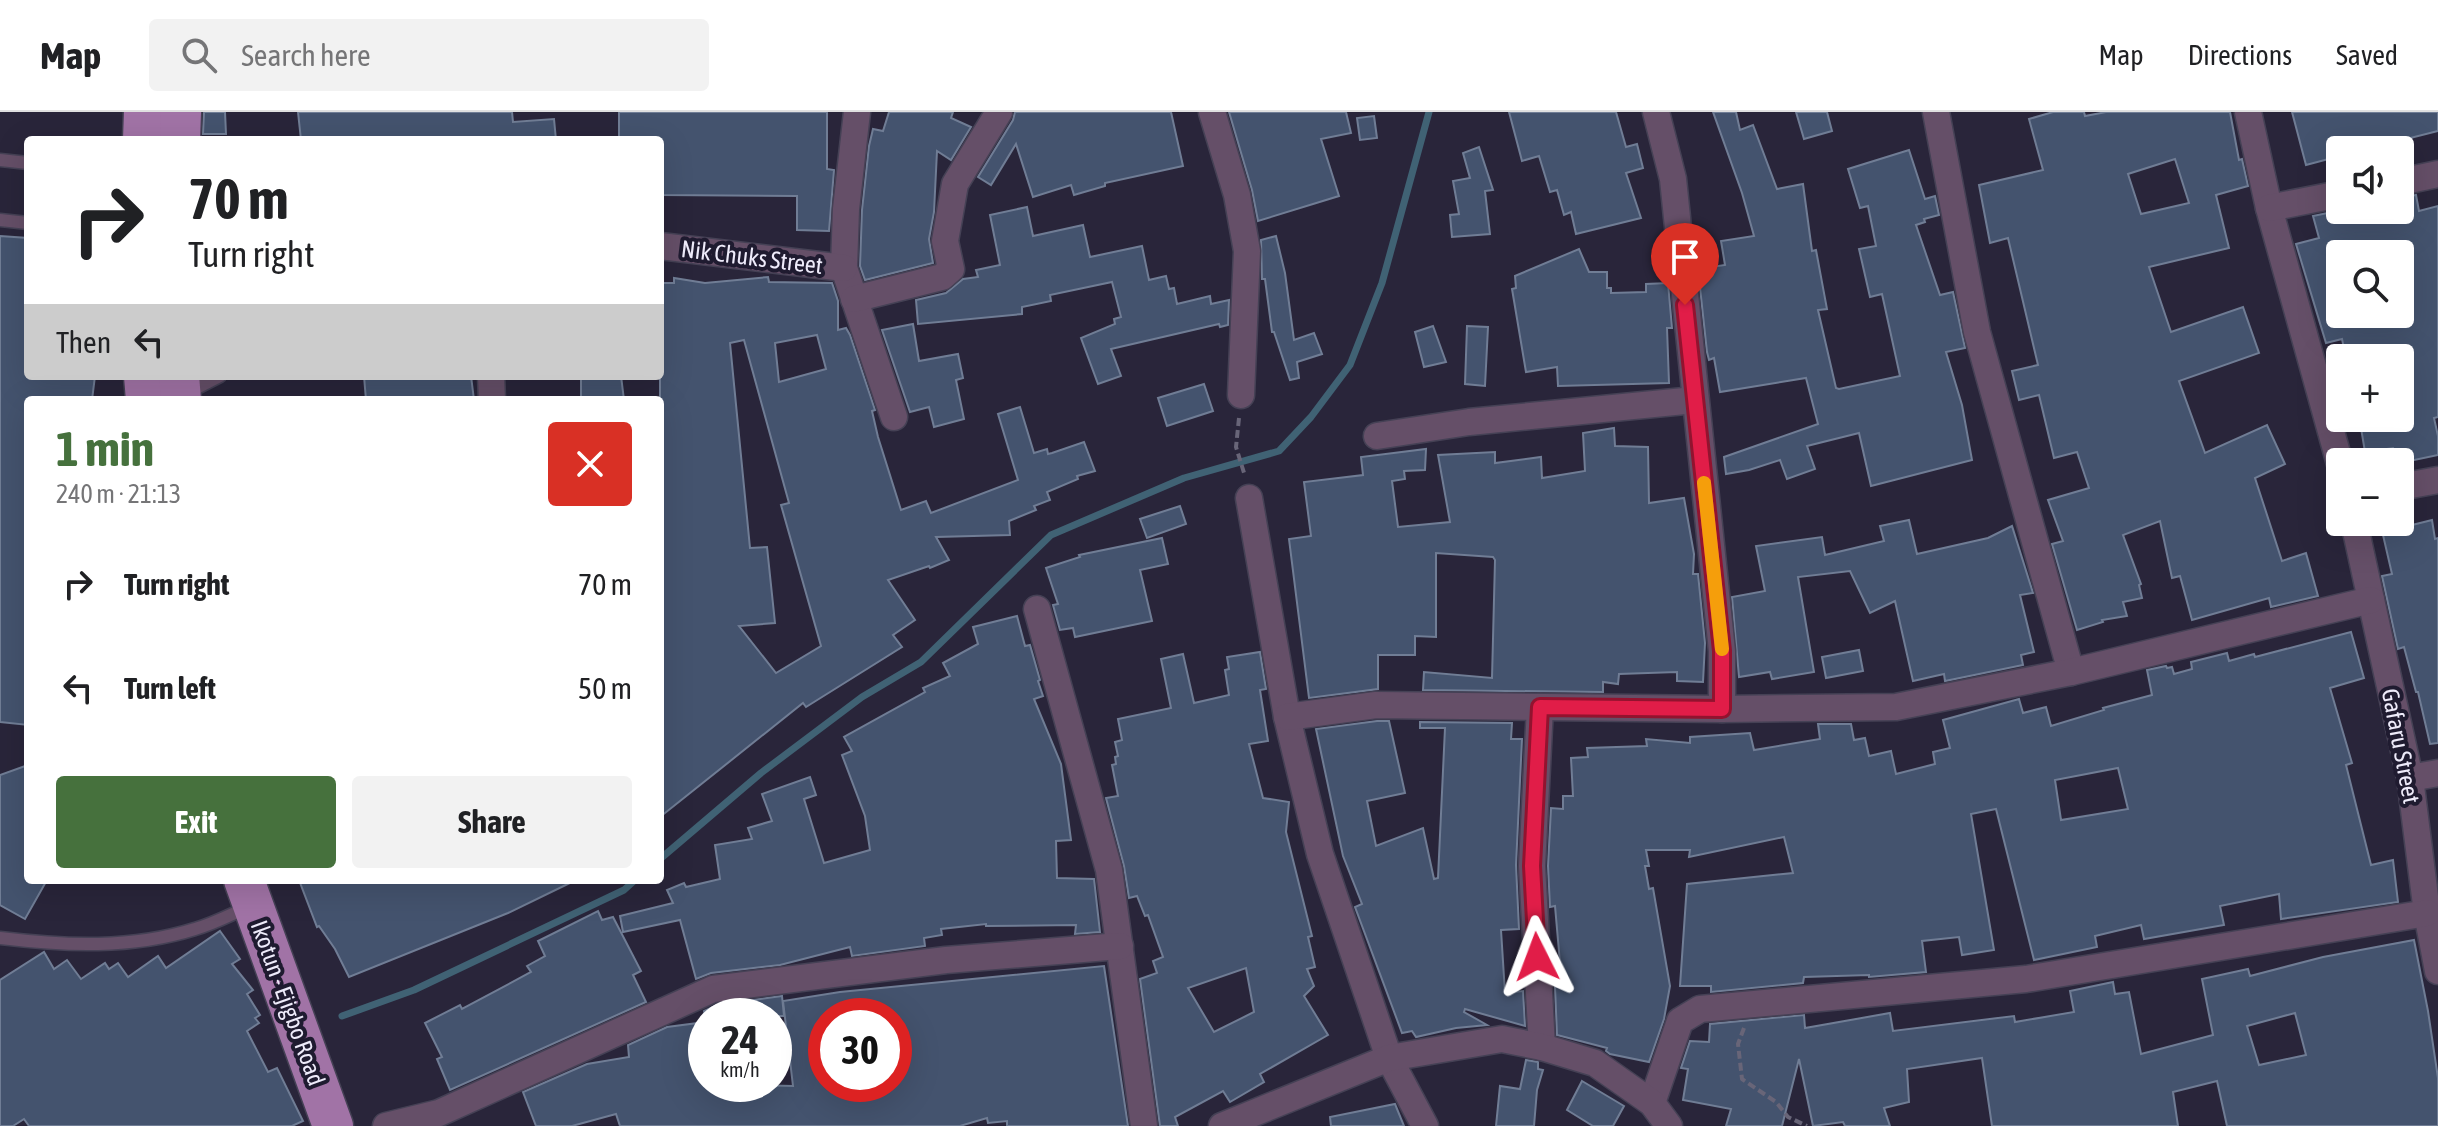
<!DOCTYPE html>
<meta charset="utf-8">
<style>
body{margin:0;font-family:"Asap Condensed",sans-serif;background:#f2f2f2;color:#202124;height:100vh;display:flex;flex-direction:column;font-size:30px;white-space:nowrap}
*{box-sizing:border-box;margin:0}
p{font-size:26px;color:#757577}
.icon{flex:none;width:44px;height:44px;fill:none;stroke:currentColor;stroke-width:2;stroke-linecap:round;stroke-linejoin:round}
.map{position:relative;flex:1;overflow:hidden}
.drawer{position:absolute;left:24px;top:284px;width:640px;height:488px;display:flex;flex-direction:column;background:#fff;border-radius:8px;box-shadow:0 8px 32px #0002}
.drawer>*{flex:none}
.banner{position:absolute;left:24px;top:24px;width:640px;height:244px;border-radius:8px;box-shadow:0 8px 32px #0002;background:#fff;color:#202124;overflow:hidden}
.tools{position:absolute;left:2326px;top:24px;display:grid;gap:16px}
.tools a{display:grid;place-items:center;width:88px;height:88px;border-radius:8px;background:#fff;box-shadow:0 8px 32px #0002;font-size:40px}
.speed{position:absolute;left:688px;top:886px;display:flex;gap:16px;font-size:40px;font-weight:700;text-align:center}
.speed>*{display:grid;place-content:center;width:104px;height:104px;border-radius:50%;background:#fff;box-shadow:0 8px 32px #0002;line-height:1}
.speed small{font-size:20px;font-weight:400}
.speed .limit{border:12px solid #d22;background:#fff;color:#111}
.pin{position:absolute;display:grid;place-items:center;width:68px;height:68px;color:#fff;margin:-82px -34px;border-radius:50% 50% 50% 0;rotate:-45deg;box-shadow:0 0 8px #0007}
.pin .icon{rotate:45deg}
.me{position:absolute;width:88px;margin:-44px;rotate:357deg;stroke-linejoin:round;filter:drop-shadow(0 0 6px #0008)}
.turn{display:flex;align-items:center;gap:28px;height:168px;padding:0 32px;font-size:36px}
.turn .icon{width:104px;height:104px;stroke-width:2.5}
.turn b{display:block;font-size:56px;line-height:68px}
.then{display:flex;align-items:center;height:76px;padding:0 32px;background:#0003;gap:16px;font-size:30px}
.round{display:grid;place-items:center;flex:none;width:84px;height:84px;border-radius:8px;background:#f2f2f2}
.summary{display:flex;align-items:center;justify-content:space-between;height:136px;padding:0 32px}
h1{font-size:48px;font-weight:700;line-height:60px;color:#46713d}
.action{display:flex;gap:16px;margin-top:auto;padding:16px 32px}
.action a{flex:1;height:92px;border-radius:8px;background:#46713d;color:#fff;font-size:32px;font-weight:700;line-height:92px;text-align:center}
.action a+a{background:#f2f2f2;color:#202124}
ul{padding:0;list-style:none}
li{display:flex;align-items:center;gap:24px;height:104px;padding:0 32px}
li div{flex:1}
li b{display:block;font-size:30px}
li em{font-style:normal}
header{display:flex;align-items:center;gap:48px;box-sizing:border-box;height:112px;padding:0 40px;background:#fff;border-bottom:2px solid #e0e0e0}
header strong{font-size:38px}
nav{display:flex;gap:44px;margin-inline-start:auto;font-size:28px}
.search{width:560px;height:72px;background:#f2f2f2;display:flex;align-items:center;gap:20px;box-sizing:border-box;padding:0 28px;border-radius:8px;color:#757577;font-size:30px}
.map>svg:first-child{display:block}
</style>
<header>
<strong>Map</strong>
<div class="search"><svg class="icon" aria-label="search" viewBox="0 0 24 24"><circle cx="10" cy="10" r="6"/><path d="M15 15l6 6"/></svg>Search here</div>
<nav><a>Map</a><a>Directions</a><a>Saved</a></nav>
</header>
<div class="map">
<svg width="2438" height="1014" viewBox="0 0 2438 1014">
<rect width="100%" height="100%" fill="#29253a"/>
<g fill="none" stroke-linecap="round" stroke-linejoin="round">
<g stroke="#406274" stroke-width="7">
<path d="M660,747L761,661L862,585L921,550L1051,423L1184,366L1279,339L1311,305L1350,253L1382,171L1429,0"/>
<path d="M342,904L414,878L624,778L635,768"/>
</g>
</g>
<g fill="#44536e" stroke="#707d95" stroke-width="2" fill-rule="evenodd">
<path d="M204,0H225L226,22H203Z"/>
<path d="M298,0H512L513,10L554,7L556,28H301Z"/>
<path d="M619,0H827V57L834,58L829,119L797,118V84L660,83V28H619Z"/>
<path d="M889,0H953L951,6L971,15L951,48L937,39L934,100L929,127L933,151L865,168L860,154L862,98L869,34L873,17L883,19Z"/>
<path d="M1015,0H1171L1183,54L1105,71V74L1074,83L1071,73L1033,85L1016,32L991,73L978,65L1013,8Z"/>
<path d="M1229,0H1346L1351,21L1321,27L1339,84L1258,109L1252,78Z"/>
<path d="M1509,0H1616L1626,35L1637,32L1643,56L1626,61L1641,106L1576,122L1571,100L1564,103L1557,78L1550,80L1539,44L1522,49Z"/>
<path d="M1713,0H1736L1740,18L1753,13L1777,77L1803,72L1812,139L1816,138L1827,197L1818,198L1836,276L1839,277L1900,264L1882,182L1870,185L1859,137L1876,134L1868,94L1860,96L1848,57L1909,38L1925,87L1935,84L1939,103L1924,107L1925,110L1916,113L1940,183L1953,180L1965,236L1946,240L1962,293L1972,348L1871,374L1859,321L1807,334L1815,357L1787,367L1780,348L1749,358L1726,362L1724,345L1818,312L1806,266L1720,280L1714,246L1709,248L1707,240L1698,157L1725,153L1721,129L1754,124L1742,81Z"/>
<path d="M1796,0H1827L1832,19L1804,27Z"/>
<path d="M2053,0H2084L2085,4L2106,0H2230L2239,48L2242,47L2248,74L2216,83L2229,136L2149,155L2171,220L2243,195L2259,241L2179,269L2205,341L2267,313L2285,352L2255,366L2282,449L2306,441L2318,484L2271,495L2269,486L2192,508L2180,464L2172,466L2160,409L2123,423L2141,472L2139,473L2142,486L2123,490L2127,504L2102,508L2103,510L2077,518L2052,432L2063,429L2048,388L2089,376L2077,340L2054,346L2039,283L2019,288L2012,259L2038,253L2008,126L1990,131L1979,73L2043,58L2029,7ZM2175,47L2189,91L2141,102L2128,62Z"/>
<path d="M2292,0H2438V19L2363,38H2340V44L2306,53Z"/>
<path d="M1374,4L1377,26L1360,28L1357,6Z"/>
<path d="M1479,35L1493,78L1485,79L1490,122L1452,125L1450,103L1459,102L1453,69L1470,66L1463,41Z"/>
<path d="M2416,83L2419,99L2438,94V305L2434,306L2438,324V343L2400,351L2397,350L2393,336L2365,340L2360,310L2400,306V246H2346L2342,227L2326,231L2296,132L2319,126L2313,104L2342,98H2400V86ZM2340,142H2400V202H2340Z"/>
<path d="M1027,95L1033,124L1083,113L1090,145L1142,134L1149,168L1166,164L1169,177L1174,176L1177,192L1210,184L1211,192L1229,188L1228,213L1220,215L1219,212L1111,237L1121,264L1098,272L1081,226L1115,212L1114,207L1121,205L1112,170L1050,183L1051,189L1022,195V202L918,212L916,188L946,181L963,167L978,165L976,158L1000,153L990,103Z"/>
<path d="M0,124L28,126V264H95L92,288H28V613L0,610Z"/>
<path d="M1276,124L1285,161L1294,228L1314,221L1322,242L1297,250L1299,266L1290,268L1274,220H1272L1265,167H1262L1261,128Z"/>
<path d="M1579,137L1589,160H1607V176H1611V181L1646,180V172L1668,171L1672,216H1667L1669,271L1558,274L1557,255L1526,260L1512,177L1516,176L1515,164Z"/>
<path d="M768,165L769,170L832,171L838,189V218L846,216L850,223L875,298L872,299L878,325L901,398L926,389L931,401L1018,368L998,302L1020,295L1034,341L1047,337L1048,342L1052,341L1084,330L1095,359L1077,364L1078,367L1047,380L1050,388L1034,394L1036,398L1009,409L1010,423L936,425L949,448L930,456L929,454L888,468L915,508L893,523L902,535L806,595L803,591L660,705V171H674V166L705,171ZM817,223L826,257L779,270L775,231ZM744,228L789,391L781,393L821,534L776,561L739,514L775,511L767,435L750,436L730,231Z"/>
<path d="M913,212L919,249L958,242L963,266L956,268L964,307L934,315L929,295L910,300L882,218Z"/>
<path d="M1433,214L1446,250L1424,255L1415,220Z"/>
<path d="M1467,214L1488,215L1485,274L1465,272Z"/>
<path d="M364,264H471L474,288H366Z"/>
<path d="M581,264H621L624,288H581Z"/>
<path d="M1204,272L1213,299L1167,314L1158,286Z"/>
<path d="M1614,316L1615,334L1648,335L1649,391L1684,386L1694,442L1693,462H1698L1705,531L1703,570L1677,569V560L1619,562L1618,572L1603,570V580L1423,578L1424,560L1492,566L1495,448L1493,445L1436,441V525L1415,524V543H1378V577L1309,586L1289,427L1311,424L1304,370L1363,363L1361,345L1426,337L1425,358L1404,359L1405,367L1392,369L1398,415L1450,410L1438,343L1495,340V351L1541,345L1542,366L1585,359L1583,321Z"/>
<path d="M1180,394L1186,412L1147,426L1140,407Z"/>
<path d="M1909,408L1917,442L1988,426L2012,414L2033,481L2020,483L2034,540L2021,543L2023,553L1945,569L1944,562L1913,569L1895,489L1870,501L1850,459L1798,465L1814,560L1772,567L1770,560L1739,565L1732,485L1765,479L1756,434L1822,425L1825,443L1884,429L1880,414Z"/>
<path d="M2432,408L2435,427L2438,426V631L2430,632L2418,580H2416L2404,535L2398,537L2382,464L2392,462L2380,410H2411L2412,413Z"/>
<path d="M1162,426L1168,452L1140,458L1152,509L1075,525L1073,516L1060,518L1053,493L1058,492L1046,456L1080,445L1079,443Z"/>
<path d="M1017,504L1025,534L1030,533L1040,568L1038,569L1043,584L1034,587L1061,652L1071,728L1056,729L1057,766L1094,767L1100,820L1075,822L1076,813L986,814V812L941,817L942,823L924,826L925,834L852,844L850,835L780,853L711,861L696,867L680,808L623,820L620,804L673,791L667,778L684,771L686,775L720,767L715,733L752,727L748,716L772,709L762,682L810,665L816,683L804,687L824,751L870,738L865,704L842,643L852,639L844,625L925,580L923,576L950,564L943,551L978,532L973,515Z"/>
<path d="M2351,520L2364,566L2330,576L2352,651L2346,653L2371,753L2393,748L2398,790L2281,807L2279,782L2220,794L2224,813L2144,827L2141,813L2095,824L2097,835L2034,848L1996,697L1971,702L1994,838L1962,843L1959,825L1922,829L1926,860L1869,865V863L1804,865L1803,871L1711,880V874H1680L1687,772L1793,761L1784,725L1689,745L1690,738H1646L1649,754H1645L1649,777L1653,776L1670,874L1664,907L1649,950L1610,942L1606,939L1607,936L1557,923L1555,875L1562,874L1555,794L1550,795L1548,754L1551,696L1563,697V684H1573L1571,646L1588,645L1587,636L1647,634L1646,627L1690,631V625L1750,621L1754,638L1820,627L1818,612H1851L1854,628L1865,626L1869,644L1891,639L1896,662L1935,652L1933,640L1950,636L1943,608L2019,587L2023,601L2046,595L2051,614L2104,598L2103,596L2152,583L2147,558L2166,554L2167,556L2172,555L2174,562L2192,557L2191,550L2227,541L2229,549L2254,542L2255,545ZM2118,656L2128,697L2061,708L2055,668Z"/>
<path d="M1859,538L1863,559L1826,566L1822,545Z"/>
<path d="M1260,540L1266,577L1260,578L1268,629L1249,632L1263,686L1289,690L1286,720L1312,824L1308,825L1315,855L1307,857L1314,874L1304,884L1328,923L1260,962L1264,970L1230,990L1223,979L1175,1005L1178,1014H1160L1140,867L1157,861L1153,849L1163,845L1148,803L1145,804L1137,784L1129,786L1124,754L1106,686L1118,684L1112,653L1116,652L1115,645L1118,644L1115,630L1122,628L1118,607L1171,596L1161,547L1183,542L1194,591L1229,583L1225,558L1229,557L1227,545ZM1246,856L1254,900L1214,920L1188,876Z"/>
<path d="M1377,609H1389L1405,681L1367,689L1376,734L1423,716L1434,767L1438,766L1445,616H1420V610L1512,611L1511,627H1522L1516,753L1519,817L1501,818L1505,881L1523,879L1525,914L1465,897L1464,900L1487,913L1456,916L1416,925L1412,919L1402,921L1355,795L1362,792L1343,744L1316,617Z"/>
<path d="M28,653V768H47L25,807L0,793V663Z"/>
<path d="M299,768H576L508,801L349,865L335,837L319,814L317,815Z"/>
<path d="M598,799L602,808L613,805L641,859L633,863L646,890L450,978L437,947L442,945L425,911L460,893L462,897L531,860L527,854L545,844L538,829Z"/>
<path d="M220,819L240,847L232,852L253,878L247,882L260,903L255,906L259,911L247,919L268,960L277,956L303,1009L292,1014H29L24,1007L13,1014H0V868L44,840L54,857L67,848L81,867L105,851L109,857L118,851L128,865L158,844L166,856Z"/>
<path d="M2414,828L2428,899L2438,966V1014H2227L2217,969L2173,980L2178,1014H1992L1982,946L1907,957L1909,990L1884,996L1890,1014H1845L1843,1010L1813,1014L1799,947L1782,1014H1726L1731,997L1683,988L1688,957L1681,956L1690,929L1709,930L1710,912L1804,903L1805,916L1890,901L1893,919L2014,904L2015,910L2074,900L2070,879L2113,870L2115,882L2129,880L2141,942L2213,923L2202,867L2248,857L2250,864L2323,845ZM2295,901L2306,943L2259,953L2247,914Z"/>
<path d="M1104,854L1128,1014H1007V1009L988,1011L987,1006L960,1014H620L616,1002L572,1014H536L523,980L587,952L629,945L628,933L667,915L706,910V972L793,974L783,889L840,880ZM826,904H894V972H826Z"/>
<path d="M782,884L784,904H705L704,899L717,893Z"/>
<path d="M1526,948L1538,950V957L1543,958L1537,978L1534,1014H1496L1500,974L1520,977Z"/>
<path d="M1582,969L1624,994L1613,1014H1593L1567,998Z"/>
<path d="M1395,992L1404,1014H1331L1330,1005Z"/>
</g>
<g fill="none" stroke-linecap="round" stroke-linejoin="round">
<defs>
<g id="lane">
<path d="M0,48L28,51"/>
<path d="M0,108L28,111"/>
<path d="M187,281L220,264"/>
<path d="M0,826C66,834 131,837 195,817C213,812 230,803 246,796"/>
</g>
<g id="street">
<path d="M857,0L846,97L844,156L894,305"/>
<path d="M1212,0L1237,83L1247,139L1241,283"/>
<path d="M1656,0L1673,67L1722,539V597"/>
<path d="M1936,0L1977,220L2071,560"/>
<path d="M2248,0L2269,96L2340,352"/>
<path d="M2400,70L2438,62"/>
<path d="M2269,96L2340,82"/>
<path d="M660,134L844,156"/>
<path d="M854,187L942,165L951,157L945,129L955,72L999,0"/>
<path d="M491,264L492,288"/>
<path d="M1377,324L1469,310L1695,288"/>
<path d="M2400,375L2438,368"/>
<path d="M1249,386L1287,605L1320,742L1389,946L1425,1014"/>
<path d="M2354,410L2410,666L2427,801L2438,859"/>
<path d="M1037,497L1109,758L1144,1014"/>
<path d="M1540,595L1532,754L1542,935"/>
<path d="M1287,605L1376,593L1722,597L1896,595L2071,560L2371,488"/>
<path d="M2410,666L2438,661"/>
<path d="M1652,991L1680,909L1700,897L2026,867L2427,801"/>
<path d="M386,1014L439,1001L713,877L946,848L1120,834"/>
<path d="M1222,1014L1389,946L1502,927L1542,935L1595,951L1652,991L1669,1014"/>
</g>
<g id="primary">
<path d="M143,28L144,0"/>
<path d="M180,28L181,0"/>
<path d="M144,264L146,288"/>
<path d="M179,264L181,288"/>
<path d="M244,768L333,1014"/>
</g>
</defs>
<use href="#lane" stroke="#454155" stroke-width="15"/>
<use href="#street" stroke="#454155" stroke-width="29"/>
<use href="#primary" stroke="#454155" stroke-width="43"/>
<g stroke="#686578" stroke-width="4" stroke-dasharray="8 4" stroke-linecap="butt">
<path d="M1239,306L1236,335L1245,364"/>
<path d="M1744,916L1738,932L1742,967L1776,990L1788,1005L1807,1014"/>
</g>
<use href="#lane" stroke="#654f68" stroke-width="12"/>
<use href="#street" stroke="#654f68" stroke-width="26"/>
<use href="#primary" stroke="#a173a6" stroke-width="40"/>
</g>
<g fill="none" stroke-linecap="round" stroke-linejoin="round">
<defs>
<path id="route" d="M1537,845L1532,754L1540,595L1722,597V539L1685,193"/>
</defs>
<use href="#route" stroke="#92132f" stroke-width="20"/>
<use href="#route" stroke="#e11d48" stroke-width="14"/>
<path stroke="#f59e0b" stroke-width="14" d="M1704,371L1722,537"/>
</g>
<g text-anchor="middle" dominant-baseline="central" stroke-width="8" stroke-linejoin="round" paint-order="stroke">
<g font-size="24" fill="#eeebfa" stroke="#1f1b30">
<text transform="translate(752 145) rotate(7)">Nik Chuks Street</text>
<text transform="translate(2401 634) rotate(79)">Gafaru Street</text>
<text transform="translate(288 891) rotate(70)">Ikotun - Ejigbo Road</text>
</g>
</g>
</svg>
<div class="tools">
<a><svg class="icon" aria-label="sound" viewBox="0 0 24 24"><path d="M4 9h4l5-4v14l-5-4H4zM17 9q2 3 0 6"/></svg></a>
<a><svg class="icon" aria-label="search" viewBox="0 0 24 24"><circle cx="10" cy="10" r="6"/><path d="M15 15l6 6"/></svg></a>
<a>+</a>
<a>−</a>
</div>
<div class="speed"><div>24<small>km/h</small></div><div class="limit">30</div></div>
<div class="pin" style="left:1685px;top:193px;background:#d93025"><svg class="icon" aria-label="arrive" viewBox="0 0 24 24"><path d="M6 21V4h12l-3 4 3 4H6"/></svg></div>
<svg class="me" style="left:1537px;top:845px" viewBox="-20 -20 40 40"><path d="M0-17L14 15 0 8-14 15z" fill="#e11d48" stroke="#fff" stroke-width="4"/></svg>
<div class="banner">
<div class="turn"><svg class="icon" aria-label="right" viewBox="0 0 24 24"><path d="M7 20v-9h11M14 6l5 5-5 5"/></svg><div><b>70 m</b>Turn right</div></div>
<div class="then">Then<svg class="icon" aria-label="left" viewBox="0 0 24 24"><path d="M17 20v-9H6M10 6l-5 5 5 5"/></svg></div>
</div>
<section class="drawer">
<div class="summary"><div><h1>1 min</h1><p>240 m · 21:13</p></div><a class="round" style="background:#d93025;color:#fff"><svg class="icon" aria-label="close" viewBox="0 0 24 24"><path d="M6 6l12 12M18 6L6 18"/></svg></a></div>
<ul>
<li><svg class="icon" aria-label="right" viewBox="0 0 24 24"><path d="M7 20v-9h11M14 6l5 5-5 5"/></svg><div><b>Turn right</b></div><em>70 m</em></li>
<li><svg class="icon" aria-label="left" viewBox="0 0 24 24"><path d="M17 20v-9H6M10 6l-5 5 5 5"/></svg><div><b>Turn left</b></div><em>50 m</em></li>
</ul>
<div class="action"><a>Exit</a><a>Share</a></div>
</section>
</div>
